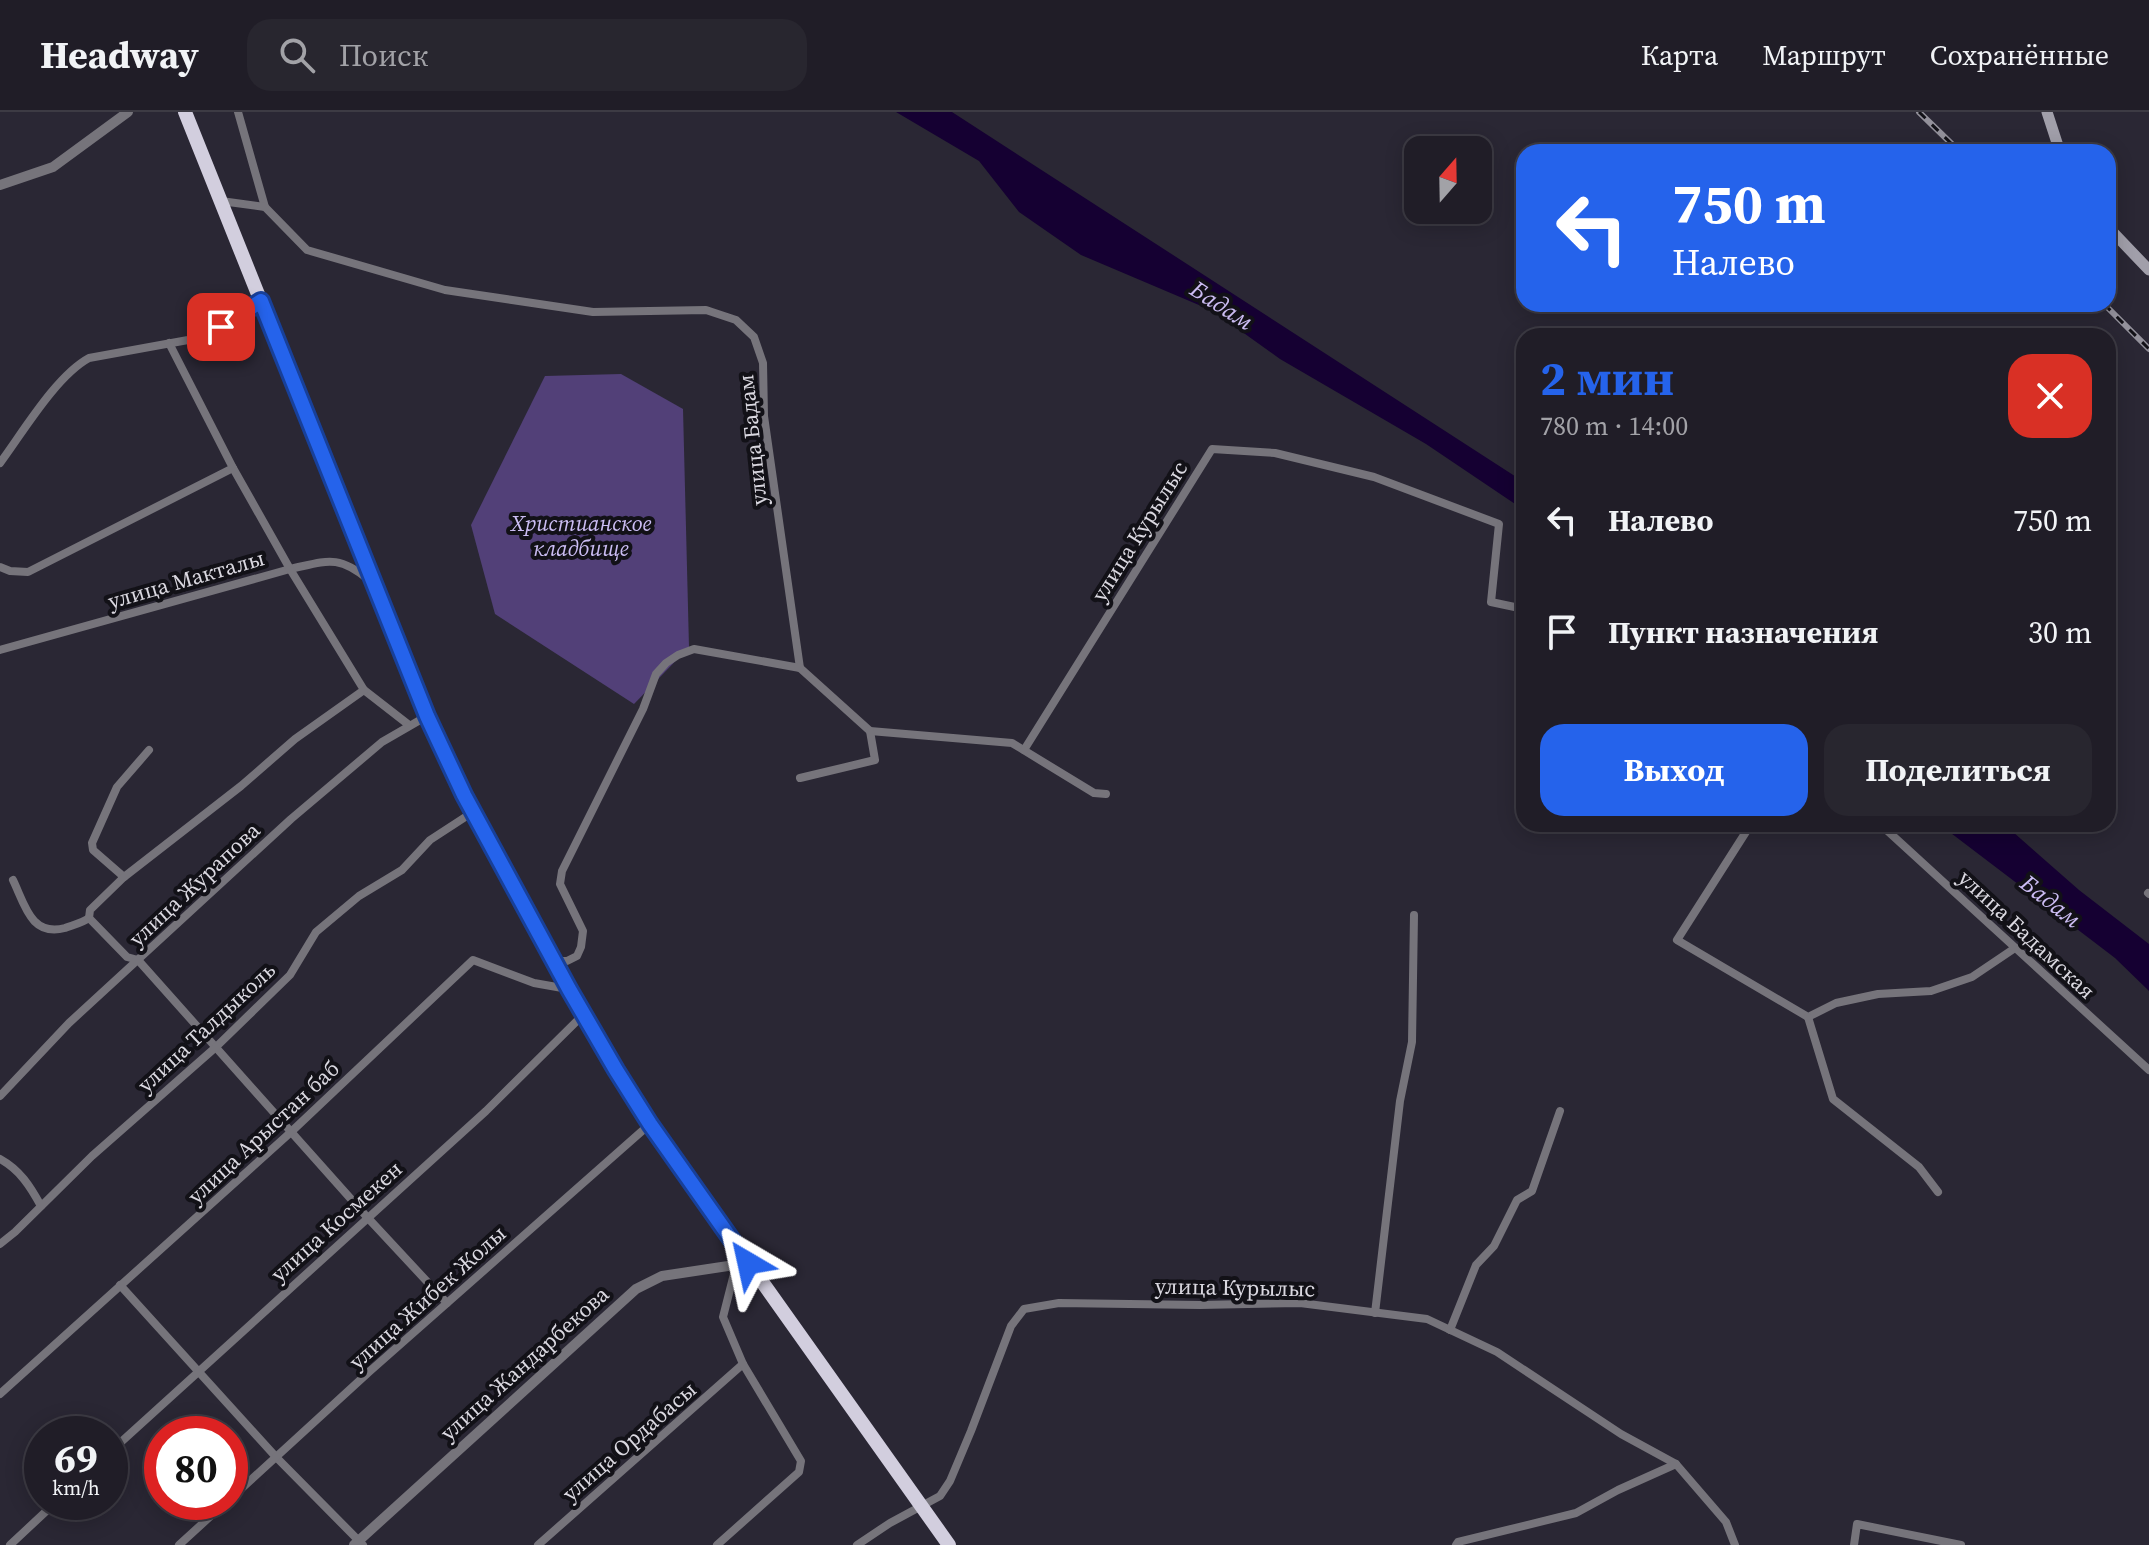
<!DOCTYPE html>
<html lang="ru">
<meta charset="utf-8">
<style>
body{margin:0;font-family:"Source Serif 4",serif;background:#28262f;color:#f1f3f6;height:100vh;display:flex;flex-direction:column;font-size:30px;white-space:nowrap}
*{box-sizing:border-box;margin:0}
p{font-size:26px;color:#a2a2a7}
.icon{flex:none;width:44px;height:44px;fill:none;stroke:currentColor;stroke-width:2;stroke-linecap:round;stroke-linejoin:round}
.map{position:relative;flex:1;overflow:hidden}
.panel{position:absolute;left:1516px;top:216px;width:600px;height:504px;display:flex;flex-direction:column;background:#201d27;border-radius:24px;box-shadow:0 4px 20px #0003,0 0 0 2px #3d3b44}
.panel>*{flex:none}
.top-card{position:absolute;left:1516px;top:32px;width:600px;height:168px;border-radius:24px;box-shadow:0 4px 20px #0003,0 0 0 2px #3d3b44;background:#2563eb;color:#fff;overflow:hidden}
.needle{width:52px;rotate:20deg}
.fabs{position:absolute;left:1404px;top:24px;display:grid;gap:16px}
.fabs a{display:grid;place-items:center;width:88px;height:88px;border-radius:16px;background:#201d27;box-shadow:0 4px 20px #0003,0 0 0 2px #3d3b44;font-size:40px}
.speed{position:absolute;left:24px;top:1304px;display:flex;gap:16px;font-size:40px;font-weight:700;text-align:center}
.speed>*{display:grid;place-content:center;width:104px;height:104px;border-radius:50%;background:#201d27;box-shadow:0 4px 20px #0003,0 0 0 2px #3d3b44;line-height:1}
.speed small{font-size:20px;font-weight:400}
.speed .limit{border:12px solid #d22;background:#fff;color:#111}
.pin{position:absolute;display:grid;place-items:center;width:68px;height:68px;color:#fff;margin:-34px;border-radius:16px;box-shadow:0 4px 12px #0006}
.me{position:absolute;width:88px;margin:-44px;rotate:324deg;stroke-linejoin:round;filter:drop-shadow(0 0 6px #0008)}
.turn{display:flex;align-items:center;gap:28px;height:168px;padding:0 24px;font-size:36px}
.turn .icon{width:104px;height:104px;stroke-width:2.5}
.turn b{display:block;font-size:56px;line-height:68px}
.round{display:grid;place-items:center;flex:none;width:84px;height:84px;border-radius:24px;background:#28262f}
.overview{display:flex;align-items:center;justify-content:space-between;height:136px;padding:0 24px}
h1{font-size:48px;font-weight:700;line-height:60px;color:#2563eb}
.button{display:flex;gap:16px;margin-top:auto;padding:16px 24px}
.button a{flex:1;height:92px;border-radius:24px;background:#2563eb;color:#fff;font-size:32px;font-weight:700;line-height:92px;text-align:center}
.button a+a{background:#28262f;color:#f1f3f6}
ul{padding:0;list-style:none}
li{display:flex;align-items:center;gap:24px;height:112px;padding:0 24px}
li div{flex:1}
li b{display:block;font-size:30px}
li em{font-style:normal}
header{display:flex;align-items:center;gap:48px;box-sizing:border-box;height:112px;padding:0 40px;background:#201d27;border-bottom:2px solid #3d3b44}
header strong{font-size:38px}
nav{display:flex;gap:44px;margin-inline-start:auto;font-size:28px}
.search{width:560px;height:72px;background:#28262f;display:flex;align-items:center;gap:20px;box-sizing:border-box;padding:0 28px;border-radius:24px;color:#a2a2a7;font-size:30px}
.map>svg:first-child{display:block}
</style>
<header>
<strong>Headway</strong>
<div class="search"><svg class="icon" aria-label="search" viewBox="0 0 24 24"><circle cx="10" cy="10" r="6"/><path d="M15 15l6 6"/></svg>Поиск</div>
<nav><a>Карта</a><a>Маршрут</a><a>Сохранённые</a></nav>
</header>
<div class="map">
<svg width="2149" height="1433" viewBox="0 0 2149 1433">
<rect width="100%" height="100%" fill="#2a2734"/>
<path fill="#524078" d="M621,262L683,297L689,535L634,592L495,502L471,413L545,264Z"/>
<g fill="#150032">
<path d="M896,0H952L1524,370V398L1426,332L1280,247L1213,199L1081,143L1019,100L979,49Z"/>
<path d="M1939,712H2004L2079,778L2149,832V879L2115,846Z"/>
</g>
<g fill="none" stroke-linecap="round" stroke-linejoin="round">
<g stroke="#76747b" stroke-width="8">
<path d="M238,0L265,95"/>
<path d="M221,89L265,95L307,138L445,178L593,200L706,198L736,208L754,225L763,251L764,304L800,556L870,619L1012,631L1094,681L1106,682"/>
<path d="M0,351C23,320 56,264 89,246L188,228L221,215L261,189"/>
<path d="M0,455L10,459L28,460L233,356"/>
<path d="M0,538L290,457C327,449 338,442 369,468"/>
<path d="M364,578L409,613"/>
<path d="M149,638L117,675L92,731L93,738L124,765L90,798L89,806L127,845L138,848L367,1105L447,1191"/>
<path d="M1024,638L1212,337L1275,341L1374,365L1499,412L1491,490L1524,497"/>
<path d="M800,666L875,648L870,619"/>
<path d="M1751,712L1677,828L1808,905L1836,891L1878,882L1931,879L1972,865L2015,836"/>
<path d="M1880,712L2149,958"/>
<path d="M124,765L241,674L295,627L364,578L290,457L233,356L169,231"/>
<path d="M13,768C25,793 31,825 65,816C73,813 82,811 89,806"/>
<path d="M2148,781L2149,782"/>
<path d="M554,849H567L577,844L581,835L583,819L560,772L562,759L643,597L656,562L666,551L678,543L694,537L800,556"/>
<path d="M1808,905L1833,987L1919,1055L1938,1080"/>
<path d="M0,984L69,911L291,707L382,630L427,604"/>
<path d="M0,1047C20,1058 30,1074 41,1094"/>
<path d="M0,1132L15,1120L92,1044L216,935L290,863L316,820L359,784L402,758L430,728L473,700"/>
<path d="M120,1173L276,1345L363,1433"/>
<path d="M1375,1201L1400,989L1412,930L1414,803"/>
<path d="M1450,1218L1476,1153L1494,1134L1517,1088L1532,1079L1560,999"/>
<path d="M0,1282L291,1020L473,848L534,871L568,877"/>
<path d="M110,1340L486,999L584,902"/>
<path d="M230,1387L370,1259L650,1012"/>
<path d="M10,1433L56,1390"/>
<path d="M179,1433L226,1390"/>
<path d="M538,1433L743,1252"/>
<path d="M717,1433L799,1360L801,1349L743,1252L723,1205L736,1154"/>
<path d="M857,1433L890,1411L940,1384L950,1369L971,1319L1011,1214L1024,1197L1059,1191L1200,1193L1300,1191L1427,1207L1497,1240L1621,1322L1676,1352L1726,1410L1735,1433"/>
<path d="M1456,1433L1458,1430L1576,1401L1618,1378L1676,1352"/>
<path d="M1854,1433L1857,1412L1961,1433"/>
</g>
<g stroke="#76747b" stroke-width="10">
<path d="M0,73L53,55L128,0"/>
<path d="M354,1433L636,1177L662,1164L748,1151"/>
</g>
<g stroke="#a19faa" stroke-width="11">
<path d="M2047,0L2060,40"/>
<path d="M2108,115L2149,158"/>
</g>
<path stroke="#d2cede" stroke-width="14" d="M185,0L427,604L464,683L501,754L569,877L650,1012L949,1433"/>
<defs>
<g id="rail">
<path d="M1919,0L1960,40"/>
<path d="M2104,192L2149,237"/>
</g>
</defs>
<use href="#rail" stroke="#93919b" stroke-width="6"/>
<use href="#rail" stroke="#121117" stroke-width="3" stroke-dasharray="9" stroke-linecap="butt"/>
</g>
<g fill="none" stroke-linecap="round" stroke-linejoin="round">
<defs>
<path id="route" d="M221,215L261,189L427,604L464,683L569,877L616,958L650,1012L748,1151"/>
</defs>
<use href="#route" stroke="#184099" stroke-width="20"/>
<use href="#route" stroke="#2563eb" stroke-width="14"/>
</g>
<g text-anchor="middle" dominant-baseline="central" stroke-width="8" stroke-linejoin="round" paint-order="stroke">
<g font-size="22" fill="#dad8e0" stroke="#121117">
<text transform="translate(752 328) rotate(-96)">улица Бадам</text>
<text transform="translate(1139 419) rotate(-58)">улица Курылыс</text>
<text transform="translate(186 467) rotate(-16)">улица Макталы</text>
<text transform="translate(194 772) rotate(-43)">улица Журапова</text>
<text transform="translate(2027 822) rotate(43)">улица Бадамская</text>
<text transform="translate(206 915) rotate(-43)">улица Талдыколь</text>
<text transform="translate(263 1020) rotate(-43)">улица Арыстан баб</text>
<text transform="translate(336 1109) rotate(-42)">улица Космекен</text>
<text transform="translate(1235 1175) rotate(1)">улица Курылыс</text>
<text transform="translate(427 1185) rotate(-42)">улица Жибек Жолы</text>
<text transform="translate(524 1251) rotate(-42)">улица Жандарбекова</text>
<text transform="translate(629 1329) rotate(-41)">улица Ордабасы</text>
</g>
<g font-size="22" font-style="italic" fill="#cbbdf3" stroke="#121117">
<text x="581" y="411">Христианское<tspan x="581" dy="25">кладбище</tspan></text>
</g>
<g font-size="24" font-style="italic" fill="#cbbcf2" stroke="#121117">
<text transform="translate(1222 193) rotate(33)">Бадам</text>
<text transform="translate(2051 789) rotate(38)">Бадам</text>
</g>
</g>
</svg>
<div class="fabs">
<a><svg class="needle" viewBox="-14 -14 28 28"><path d="M0-13l5 13h-10z" fill="#e53935"/><path d="M0 13l5-13h-10z" fill="#a2a2a7"/></svg></a>
</div>
<div class="speed"><div>69<small>km/h</small></div><div class="limit">80</div></div>
<div class="pin" style="left:221px;top:215px;background:#d93025"><svg class="icon" aria-label="arrive" viewBox="0 0 24 24"><path d="M6 21V4h12l-3 4 3 4H6"/></svg></div>
<svg class="me" style="left:748px;top:1151px" viewBox="-20 -20 40 40"><path d="M0-17L14 15 0 8-14 15z" fill="#2563eb" stroke="#fff" stroke-width="4"/></svg>
<div class="top-card">
<div class="turn"><svg class="icon" aria-label="left" viewBox="0 0 24 24"><path d="M17 20v-9H6M10 6l-5 5 5 5"/></svg><div><b>750 m</b>Налево</div></div>
</div>
<section class="panel">
<div class="overview"><div><h1>2 мин</h1><p>780 m · 14:00</p></div><a class="round" style="background:#d93025;color:#fff"><svg class="icon" aria-label="close" viewBox="0 0 24 24"><path d="M6 6l12 12M18 6L6 18"/></svg></a></div>
<ul>
<li><svg class="icon" aria-label="left" viewBox="0 0 24 24"><path d="M17 20v-9H6M10 6l-5 5 5 5"/></svg><div><b>Налево</b></div><em>750 m</em></li>
<li><svg class="icon" aria-label="arrive" viewBox="0 0 24 24"><path d="M6 21V4h12l-3 4 3 4H6"/></svg><div><b>Пункт назначения</b></div><em>30 m</em></li>
</ul>
<div class="button"><a>Выход</a><a>Поделиться</a></div>
</section>
</div>
